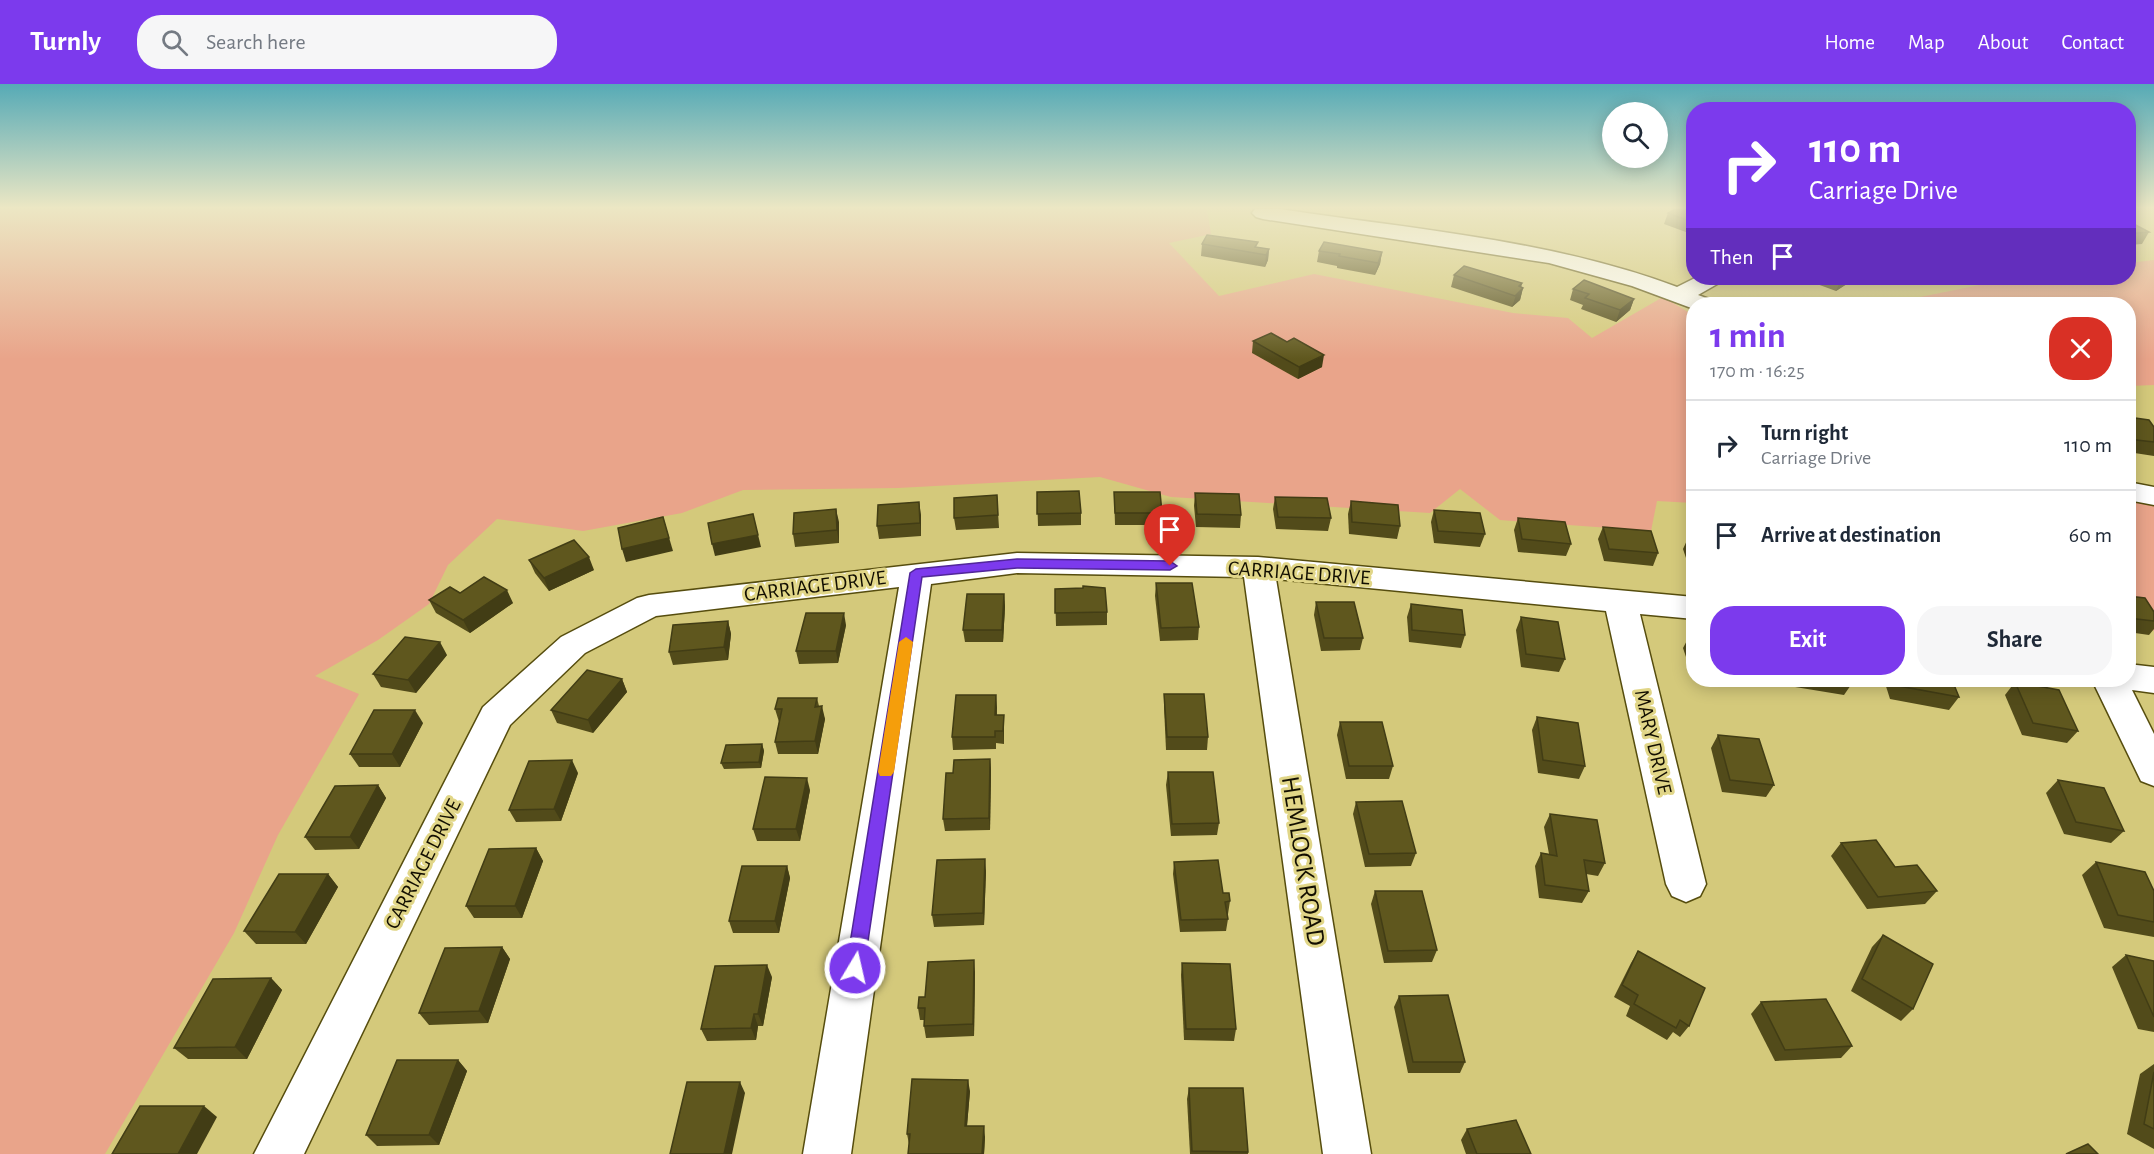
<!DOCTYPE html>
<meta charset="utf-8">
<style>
body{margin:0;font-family:"Alegreya Sans",sans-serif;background:#f6f6f7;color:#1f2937;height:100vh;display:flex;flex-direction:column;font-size:22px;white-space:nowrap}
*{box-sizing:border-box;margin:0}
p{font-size:20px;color:#747a83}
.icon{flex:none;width:33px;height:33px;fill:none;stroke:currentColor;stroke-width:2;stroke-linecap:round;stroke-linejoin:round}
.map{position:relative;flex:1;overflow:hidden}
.panel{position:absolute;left:1686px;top:213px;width:450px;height:390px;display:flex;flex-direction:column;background:#fff;border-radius:24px;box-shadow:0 3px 15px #0003}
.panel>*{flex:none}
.hud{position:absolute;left:1686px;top:18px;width:450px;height:183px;border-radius:24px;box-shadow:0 3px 15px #0003;background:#7c3aed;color:#fff;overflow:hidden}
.buttons{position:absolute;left:1602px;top:18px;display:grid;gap:12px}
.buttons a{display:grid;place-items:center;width:66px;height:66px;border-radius:50%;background:#fff;box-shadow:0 3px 15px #0003;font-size:30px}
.pin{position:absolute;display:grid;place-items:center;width:51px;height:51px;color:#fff;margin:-62px -26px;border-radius:50% 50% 50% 0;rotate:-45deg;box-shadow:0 0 6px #0007}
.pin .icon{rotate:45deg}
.me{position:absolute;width:66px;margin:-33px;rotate:9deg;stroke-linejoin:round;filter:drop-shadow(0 0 4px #0008)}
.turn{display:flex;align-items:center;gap:21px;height:126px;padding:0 24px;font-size:27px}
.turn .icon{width:78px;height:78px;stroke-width:2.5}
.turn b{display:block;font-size:42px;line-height:51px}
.then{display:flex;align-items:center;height:57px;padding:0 24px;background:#0003;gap:12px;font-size:22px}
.round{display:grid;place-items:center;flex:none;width:63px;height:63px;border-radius:24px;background:#f6f6f7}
.overview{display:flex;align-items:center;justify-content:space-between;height:102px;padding:0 24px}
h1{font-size:36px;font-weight:700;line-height:45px;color:#7c3aed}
.action{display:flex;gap:12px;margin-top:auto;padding:12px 24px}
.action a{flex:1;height:69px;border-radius:24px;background:#7c3aed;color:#fff;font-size:24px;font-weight:700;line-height:69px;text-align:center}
.action a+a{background:#f6f6f7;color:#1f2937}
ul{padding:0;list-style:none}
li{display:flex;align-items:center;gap:18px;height:90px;padding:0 24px;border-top:2px solid #e0e1e3}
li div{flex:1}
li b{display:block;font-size:22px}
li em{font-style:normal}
header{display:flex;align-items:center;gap:36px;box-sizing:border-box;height:84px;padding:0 30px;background:#7c3aed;color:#fff}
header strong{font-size:28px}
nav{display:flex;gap:33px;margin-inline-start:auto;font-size:21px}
.search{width:420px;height:54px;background:#f6f6f7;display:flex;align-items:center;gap:15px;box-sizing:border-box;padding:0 21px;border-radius:24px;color:#747a83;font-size:22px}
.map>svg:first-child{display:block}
</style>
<header>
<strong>Turnly</strong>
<div class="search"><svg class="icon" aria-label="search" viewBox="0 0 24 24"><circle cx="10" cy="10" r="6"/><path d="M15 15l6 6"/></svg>Search here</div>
<nav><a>Home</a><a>Map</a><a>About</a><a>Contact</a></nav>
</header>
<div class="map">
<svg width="2154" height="1070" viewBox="0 0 2154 1070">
<rect width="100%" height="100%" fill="#d4c97b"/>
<g fill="#e9a48a">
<path d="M0,125H1207L1211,150L1169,159L1219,212L1314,190L1513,229L1568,234L1592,254L1663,213L1693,231V419L1657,417L1651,447L1500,436L1460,405L1430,429L1171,413L1100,393L898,404L743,406L682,429L583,447L497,435L448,481L429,520L378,556L315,592L359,610L278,751L234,849L105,1070H0Z"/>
<path d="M2154,176V301L2129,302L2128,220H1885L2015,194H2128L2129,179Z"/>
<path d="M2128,414L2154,419V547L2129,533Z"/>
</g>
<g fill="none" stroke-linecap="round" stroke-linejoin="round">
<defs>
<g id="minor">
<path d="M1255,125H1280C1411,145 1553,156 1677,203L1695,194H1722L1719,199L1698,211L1709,215L1713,220H1694V225L1632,202L1549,179L1263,135L1256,133L1252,129Z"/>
<path d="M2128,398L2154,403V421L2128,416Z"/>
<path d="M1017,469L1258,473L1694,513V535L1640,530L1706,800L1700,812L1686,818L1672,812L1666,800L1606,527L1276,495L1371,1070H1323L1244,493L1017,489L931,500L851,1070H803L899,503L656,532L585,569L510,641L304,1070H254L483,623L561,553L637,514L649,511Z"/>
<path d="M2128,580L2154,583V609L2132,606L2154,650V702L2141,697L2092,596H2128Z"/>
</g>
</defs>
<use href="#minor" stroke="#564d0e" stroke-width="3"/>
<use href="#minor" fill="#fff" fill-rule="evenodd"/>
</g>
<g fill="#524b1a">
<path d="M1694,125V151L1664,140L1668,129Z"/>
<path d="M2128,137L2149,148L2142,160L2128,161Z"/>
<path d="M1202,160L1257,163L1269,165L1268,176L1265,183L1201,172Z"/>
<path d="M1319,167L1382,168L1380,180L1375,191L1337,184V182L1317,178Z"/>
<path d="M1454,191L1522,199L1521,203L1523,204L1520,216L1512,223L1451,203Z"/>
<path d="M1807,194H1856L1836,207L1806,196Z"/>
<path d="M1573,205L1634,215L1630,226L1616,238L1581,225L1583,221L1570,216Z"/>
<path d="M1253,257L1287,258L1322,283L1298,295L1252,269Z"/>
<path d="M2128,333L2154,343V372L2128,368Z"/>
<path d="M1037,408L1081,429V441L1038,442Z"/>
<path d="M1114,408L1162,429L1161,441H1115Z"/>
<path d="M1195,409L1241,431L1240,444L1196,443L1194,422Z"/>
<path d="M997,411L999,444L956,446L954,434Z"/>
<path d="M1275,413L1331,434L1328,447L1276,445L1273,425Z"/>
<path d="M1351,417L1400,442L1397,455L1349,450L1348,430Z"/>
<path d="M1434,426L1485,450L1480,463L1434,459L1431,438Z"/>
<path d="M921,431V452L879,455L877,442Z"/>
<path d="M1518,434L1571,460L1566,472L1518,468L1514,446Z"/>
<path d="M839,438V459L795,463L793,450Z"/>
<path d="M1603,443L1658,469L1653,482L1604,477L1598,455Z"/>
<path d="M1689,452H1694V486H1690L1683,465Z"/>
<path d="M529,476L594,486L549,507L535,489Z"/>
<path d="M1156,499L1199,543L1198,556L1160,557L1155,512Z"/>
<path d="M1083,504L1107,528V541L1056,542L1055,505Z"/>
<path d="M460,509L513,519L470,549L436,529L429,516Z"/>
<path d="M1004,510L1005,523L1003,558H965L963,546Z"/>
<path d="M2128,512L2154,528V545L2149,551L2128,548Z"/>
<path d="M1316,518L1363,554L1360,566L1321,567L1314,531Z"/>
<path d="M1411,520L1465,551L1461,564L1409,558L1407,533Z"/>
<path d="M1521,533L1565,575L1559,588L1521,583L1516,546Z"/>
<path d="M728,537L731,550L728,576L673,581L669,568Z"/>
<path d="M846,541L838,579L799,580L796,567Z"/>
<path d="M1690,551L1694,552V591H1692L1683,564Z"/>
<path d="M447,571L416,609L381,603L373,590Z"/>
<path d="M622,595L627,608L593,649L557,639L551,626Z"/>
<path d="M1788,596H1852L1853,598L1844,611L1789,602Z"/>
<path d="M1884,596H1952L1959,613L1949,626L1890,615Z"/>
<path d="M2015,598L2078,647L2067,659L2022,651L2005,611Z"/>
<path d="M1164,610L1208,653L1207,666H1166L1164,623Z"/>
<path d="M996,611L997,631H1004V660L996,659V665L953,666L952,653Z"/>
<path d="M817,614L819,622L825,635L818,670H778L775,658L779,638L775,625Z"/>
<path d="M1537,633L1585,682L1579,695L1538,689L1532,646Z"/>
<path d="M1340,638L1393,682L1389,695H1346L1337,651Z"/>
<path d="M423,639L400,683H359L350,670Z"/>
<path d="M1718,651L1774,701L1766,713L1722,708L1711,664Z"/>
<path d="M762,660L764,667L761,684L724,685L721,679Z"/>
<path d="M990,675L991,687L990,746L945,747L943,735Z"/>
<path d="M1168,688L1219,739L1217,751L1171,752L1166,701Z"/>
<path d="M578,689L561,737L516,738L509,726Z"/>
<path d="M2058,696L2124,747L2111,759L2064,750L2046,709Z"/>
<path d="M378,701L386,714L359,765L315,766L305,753Z"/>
<path d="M810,706L800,757H757L753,745Z"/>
<path d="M1356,718L1416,769L1411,782L1365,783L1353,730Z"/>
<path d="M1550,730L1605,779L1598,792L1586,790L1589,807L1582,819L1539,814L1535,782L1541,769L1549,770L1544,743Z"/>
<path d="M1841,759L1895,783L1937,807L1925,820L1867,825L1831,772Z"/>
<path d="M536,764L543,777L522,834H474L466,822Z"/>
<path d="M1174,778L1223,809L1230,817L1228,830H1227L1228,835L1226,847L1180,848L1173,790Z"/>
<path d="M2096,778L2154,807V853L2104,844L2082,791Z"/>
<path d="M787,782L790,794L779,849H733L729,837Z"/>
<path d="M986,787L984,841L934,843L932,831Z"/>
<path d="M328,790L338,803L306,860H256L244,847Z"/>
<path d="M1375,807L1437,866L1432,878L1384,879L1371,820Z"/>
<path d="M1883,851L1913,925L1901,937L1851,907L1872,863Z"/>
<path d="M502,863L510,875L488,939L429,941L419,929Z"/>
<path d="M1638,867L1689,942L1680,953L1673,948L1667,956L1626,932L1630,922L1614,913L1631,879Z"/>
<path d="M2126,871L2154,877V948L2138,945L2112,883Z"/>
<path d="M1182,879L1236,945L1234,957L1184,956L1181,891Z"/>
<path d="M975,888L974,952L926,954L924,942V936H920L918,924L925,913Z"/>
<path d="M772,893L763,942H758L756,956L707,957L701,945Z"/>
<path d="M271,894L282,906L247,975H188L174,964Z"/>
<path d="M1399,912L1465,978L1460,989H1408L1394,923Z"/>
<path d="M1761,918L1852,962L1841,974L1775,977L1751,930Z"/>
<path d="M458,976L467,987L439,1061L377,1062L366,1051Z"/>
<path d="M2154,980V1065L2127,1050L2140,990Z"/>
<path d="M1189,1004L1248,1068V1070H1190L1187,1015Z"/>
<path d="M970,1007L967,1042L985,1053L984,1070H908L909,1060L907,1050Z"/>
<path d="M1467,1045L1531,1070H1466L1461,1056Z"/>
</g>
<g fill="#423d15">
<path d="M1269,165L1268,176L1265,183L1266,171Z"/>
<path d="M1382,168L1380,180L1375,191L1378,179Z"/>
<path d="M1844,194H1856L1836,207L1841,195Z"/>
<path d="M1522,199L1520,207L1523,204L1520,216L1512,223L1519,202Z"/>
<path d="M1634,215L1630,226L1616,238L1620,226Z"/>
<path d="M1324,271L1322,283L1298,295L1299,283Z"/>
<path d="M919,418L921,431V452L920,439Z"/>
<path d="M836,425L839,438V459L837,446Z"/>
<path d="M753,430L761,463L715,472L712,460Z"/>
<path d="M663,433L673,467L626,478L622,465Z"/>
<path d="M589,473L594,486L549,507L544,494Z"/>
<path d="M507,506L513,519L470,549L463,536Z"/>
<path d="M1004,510L1005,523L1003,558L1002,546Z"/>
<path d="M844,529L846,541L838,579L836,567Z"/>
<path d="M728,537L731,550L728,576L724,563Z"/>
<path d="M440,558L447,571L416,609L408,596Z"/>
<path d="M622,595L627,608L593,649L588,636Z"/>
<path d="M996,611L997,624L996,644L995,631Z"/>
<path d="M822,622L825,635L818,670L815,657Z"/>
<path d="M415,626L423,639L400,683L392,670Z"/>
<path d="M1004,631V660L1003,647Z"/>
<path d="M762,660L764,667L761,684L759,678Z"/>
<path d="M990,675L991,687L990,746L989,734Z"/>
<path d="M572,676L578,689L561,737L554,725Z"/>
<path d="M807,694L810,706L800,757L796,745Z"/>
<path d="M378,701L386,714L359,765L350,753Z"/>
<path d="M536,764L543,777L522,834L515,822Z"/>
<path d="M985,775L986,787L984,841L983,829Z"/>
<path d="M787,782L790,794L779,849L775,837Z"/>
<path d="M328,790L338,803L306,860L295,848Z"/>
<path d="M502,863L510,875L488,939L479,927Z"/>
<path d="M974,876L975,888L974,952L973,940Z"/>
<path d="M767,881L772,893L763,942L758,930Z"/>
<path d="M271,894L282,906L247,975L235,963Z"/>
<path d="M754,930L758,942L756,956L751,944Z"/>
<path d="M458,976L467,987L439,1061L429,1051Z"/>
<path d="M968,996L970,1007L966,1053L965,1042Z"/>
<path d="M740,998L745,1009L732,1070H724Z"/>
<path d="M204,1022L217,1033L197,1070H178Z"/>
<path d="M984,1042L985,1053L984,1070H982Z"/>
</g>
<g fill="#5f571e" stroke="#423d15" stroke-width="1.5">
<path d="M1675,125H1680L1684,127L1687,125H1694V139L1668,129Z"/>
<path d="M2128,137L2149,148L2128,150Z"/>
<path d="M1207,151L1258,158L1255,163L1269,165L1266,171L1202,160Z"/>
<path d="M1324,158L1382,168L1378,179L1339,172L1340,170L1319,167Z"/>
<path d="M1464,182L1522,199L1519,202L1523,204L1515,212L1454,191Z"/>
<path d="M1584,196L1634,215L1620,226L1585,214L1589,210L1573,205Z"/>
<path d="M1271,249L1287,258L1294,254L1324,271L1299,283L1253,257Z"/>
<path d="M2128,333L2149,336L2154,343V358L2128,355Z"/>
<path d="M1079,407L1081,429L1037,430V408Z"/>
<path d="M1114,408H1160L1162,429H1115Z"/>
<path d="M1195,409L1239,410L1241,431L1197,430Z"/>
<path d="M997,411L998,431L954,434V414Z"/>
<path d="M1275,413L1327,414L1331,434L1278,433Z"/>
<path d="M1351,417L1398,421L1400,442L1352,438Z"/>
<path d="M919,418L920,439L877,442L878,421Z"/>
<path d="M836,425L837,446L793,450L794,429Z"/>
<path d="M1434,426L1480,429L1485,450L1438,447Z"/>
<path d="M753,430L758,451L712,460L708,439Z"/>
<path d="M663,433L669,454L622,465L618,444Z"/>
<path d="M1518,434L1565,438L1571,460L1522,455Z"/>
<path d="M1603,443L1651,447L1658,469L1609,465Z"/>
<path d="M1689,452H1694V465Z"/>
<path d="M574,456L589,473L544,494L529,476Z"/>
<path d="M484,493L507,506L463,536L429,516L450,503L460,509Z"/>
<path d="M1156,499H1192L1199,543L1161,544Z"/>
<path d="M1083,502L1105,504L1107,528L1055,529V505L1083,504Z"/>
<path d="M967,510H1004L1002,546H963Z"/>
<path d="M2128,512L2145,514L2154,528V537L2128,534Z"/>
<path d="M1316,518H1354L1363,554H1324Z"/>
<path d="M1411,520L1462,526L1465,551L1412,546Z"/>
<path d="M806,529H844L836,567H796Z"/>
<path d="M1521,533L1558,538L1565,575L1526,570Z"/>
<path d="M728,537L724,563L669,568L673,541Z"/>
<path d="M1690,551L1694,552V561Z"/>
<path d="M405,553L440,558L408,596L373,590Z"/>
<path d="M587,586L622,595L588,636L551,626Z"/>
<path d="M1838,596H1852L1853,598Z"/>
<path d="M1897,596H1952L1959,613L1899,602Z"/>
<path d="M2015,598L2059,606L2078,647L2033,639Z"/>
<path d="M1164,610H1204L1208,653H1167Z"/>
<path d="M956,611H996L995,631H1004L1003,647H995V653H952Z"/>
<path d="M778,614H817L815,623L822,622L815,657L775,658L782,625H775Z"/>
<path d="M374,626H415L392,670H350Z"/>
<path d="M1537,633L1578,639L1585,682L1543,676Z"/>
<path d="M1340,638H1382L1393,682H1349Z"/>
<path d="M1718,651L1759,655L1774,701L1730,696Z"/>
<path d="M762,660L759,678L721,679L726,661Z"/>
<path d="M990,675L989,734L943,735L946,689H953L954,676Z"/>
<path d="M572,676L554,725L509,726L529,677Z"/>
<path d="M1168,688H1213L1219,739L1172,740Z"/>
<path d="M765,693L807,694L796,745H753Z"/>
<path d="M2058,696L2104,704L2124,747L2076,738Z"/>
<path d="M378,701L350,753H305L335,702Z"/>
<path d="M1402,717L1416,769L1369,770L1356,718Z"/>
<path d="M1550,730L1597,736L1605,779L1584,776L1589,807L1545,801L1541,769L1557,772Z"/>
<path d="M1876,756L1895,783L1917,781L1937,807L1878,813L1841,759Z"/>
<path d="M536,764L515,822H466L489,765Z"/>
<path d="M985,775L983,829L932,831L937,776Z"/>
<path d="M1218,776L1223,809H1229L1230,817L1225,818L1228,835L1181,836L1174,778Z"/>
<path d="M2096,778L2145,788L2154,807V838L2118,831Z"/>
<path d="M742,782H787L775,837H729Z"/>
<path d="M279,790H328L295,848L244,847Z"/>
<path d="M1375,807H1422L1437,866L1388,867Z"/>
<path d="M1883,851L1933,880L1913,925L1862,895Z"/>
<path d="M502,863L479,927L419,929L445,864Z"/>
<path d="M1638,867L1705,904L1689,942L1680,936L1676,944L1634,920L1638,911L1622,901Z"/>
<path d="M2126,871L2154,877V933Z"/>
<path d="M974,876L973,940L924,942L925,924H918L919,913H925L928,878Z"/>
<path d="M1182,879L1230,880L1236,945H1186Z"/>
<path d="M767,881L758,930H754L751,944L701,945L715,882Z"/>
<path d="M271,894L235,963L174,964L213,895Z"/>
<path d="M1448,911L1465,978H1413L1399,912Z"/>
<path d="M1826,915L1852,962L1785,966L1761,918Z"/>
<path d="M397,976H458L429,1051H366Z"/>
<path d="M2154,988V1045L2144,1040Z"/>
<path d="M912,995L968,996L965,1042H984L982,1070H908L910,1050H907Z"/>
<path d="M687,998H740L724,1070H670Z"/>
<path d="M1189,1004H1243L1248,1068L1192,1067Z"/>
<path d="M140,1022H204L178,1070H112Z"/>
<path d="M1516,1036L1531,1070H1477L1467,1045Z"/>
<path d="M2088,1060L2098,1070H2066Z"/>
</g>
<linearGradient id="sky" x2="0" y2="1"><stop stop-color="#56aab6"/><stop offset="0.45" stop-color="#ece7c4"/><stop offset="1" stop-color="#ece7c4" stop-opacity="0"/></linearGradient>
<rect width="2154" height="275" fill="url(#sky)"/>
<path fill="#7c3aed" stroke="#51269a" stroke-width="1.5" d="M1017,475L1170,477L1177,482L1170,486L1017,484L922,493L864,884L862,890L855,892L849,890L846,884L910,489L916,485Z"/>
<path fill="#f59e0b" d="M906,553L913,558L894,688L891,692H880L878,688L899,558Z"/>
<g text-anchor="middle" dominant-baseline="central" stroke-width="6" stroke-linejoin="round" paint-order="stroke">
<g font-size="21" fill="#120e00" stroke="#e1d688">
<text transform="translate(1299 489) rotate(4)">CARRIAGE DRIVE</text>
<text transform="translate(815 502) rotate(-7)">CARRIAGE DRIVE</text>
<text transform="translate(1653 658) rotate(77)">MARY DRIVE</text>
<text transform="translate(423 780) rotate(-63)">CARRIAGE DRIVE</text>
</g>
<g font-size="26" fill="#120e00" stroke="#e1d688">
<text transform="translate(1303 777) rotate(81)">HEMLOCK ROAD</text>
</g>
</g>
</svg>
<div class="buttons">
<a><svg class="icon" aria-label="search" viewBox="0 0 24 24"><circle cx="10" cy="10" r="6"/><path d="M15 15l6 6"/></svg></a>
</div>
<div class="pin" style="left:1170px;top:482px;background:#d93025"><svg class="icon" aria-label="arrive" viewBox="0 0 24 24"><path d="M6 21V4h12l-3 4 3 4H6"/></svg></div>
<svg class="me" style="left:855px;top:884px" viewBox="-20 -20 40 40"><circle r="17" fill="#7c3aed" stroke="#fff" stroke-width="3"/><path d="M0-11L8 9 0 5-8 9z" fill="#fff"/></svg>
<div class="hud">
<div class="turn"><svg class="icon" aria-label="right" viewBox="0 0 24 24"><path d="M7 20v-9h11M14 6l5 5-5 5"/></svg><div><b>110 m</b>Carriage Drive</div></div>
<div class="then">Then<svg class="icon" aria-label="arrive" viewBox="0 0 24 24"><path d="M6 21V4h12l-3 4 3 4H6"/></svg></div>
</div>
<section class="panel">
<div class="overview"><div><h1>1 min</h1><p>170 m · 16:25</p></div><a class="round" style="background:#d93025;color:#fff"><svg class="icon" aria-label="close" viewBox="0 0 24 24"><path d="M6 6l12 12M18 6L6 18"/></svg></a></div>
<ul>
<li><svg class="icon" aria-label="right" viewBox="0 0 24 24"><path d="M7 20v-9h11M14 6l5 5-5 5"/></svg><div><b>Turn right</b><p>Carriage Drive</p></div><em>110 m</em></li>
<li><svg class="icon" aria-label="arrive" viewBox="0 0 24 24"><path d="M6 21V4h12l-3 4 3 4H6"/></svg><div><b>Arrive at destination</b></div><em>60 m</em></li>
</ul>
<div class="action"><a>Exit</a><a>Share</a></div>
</section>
</div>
